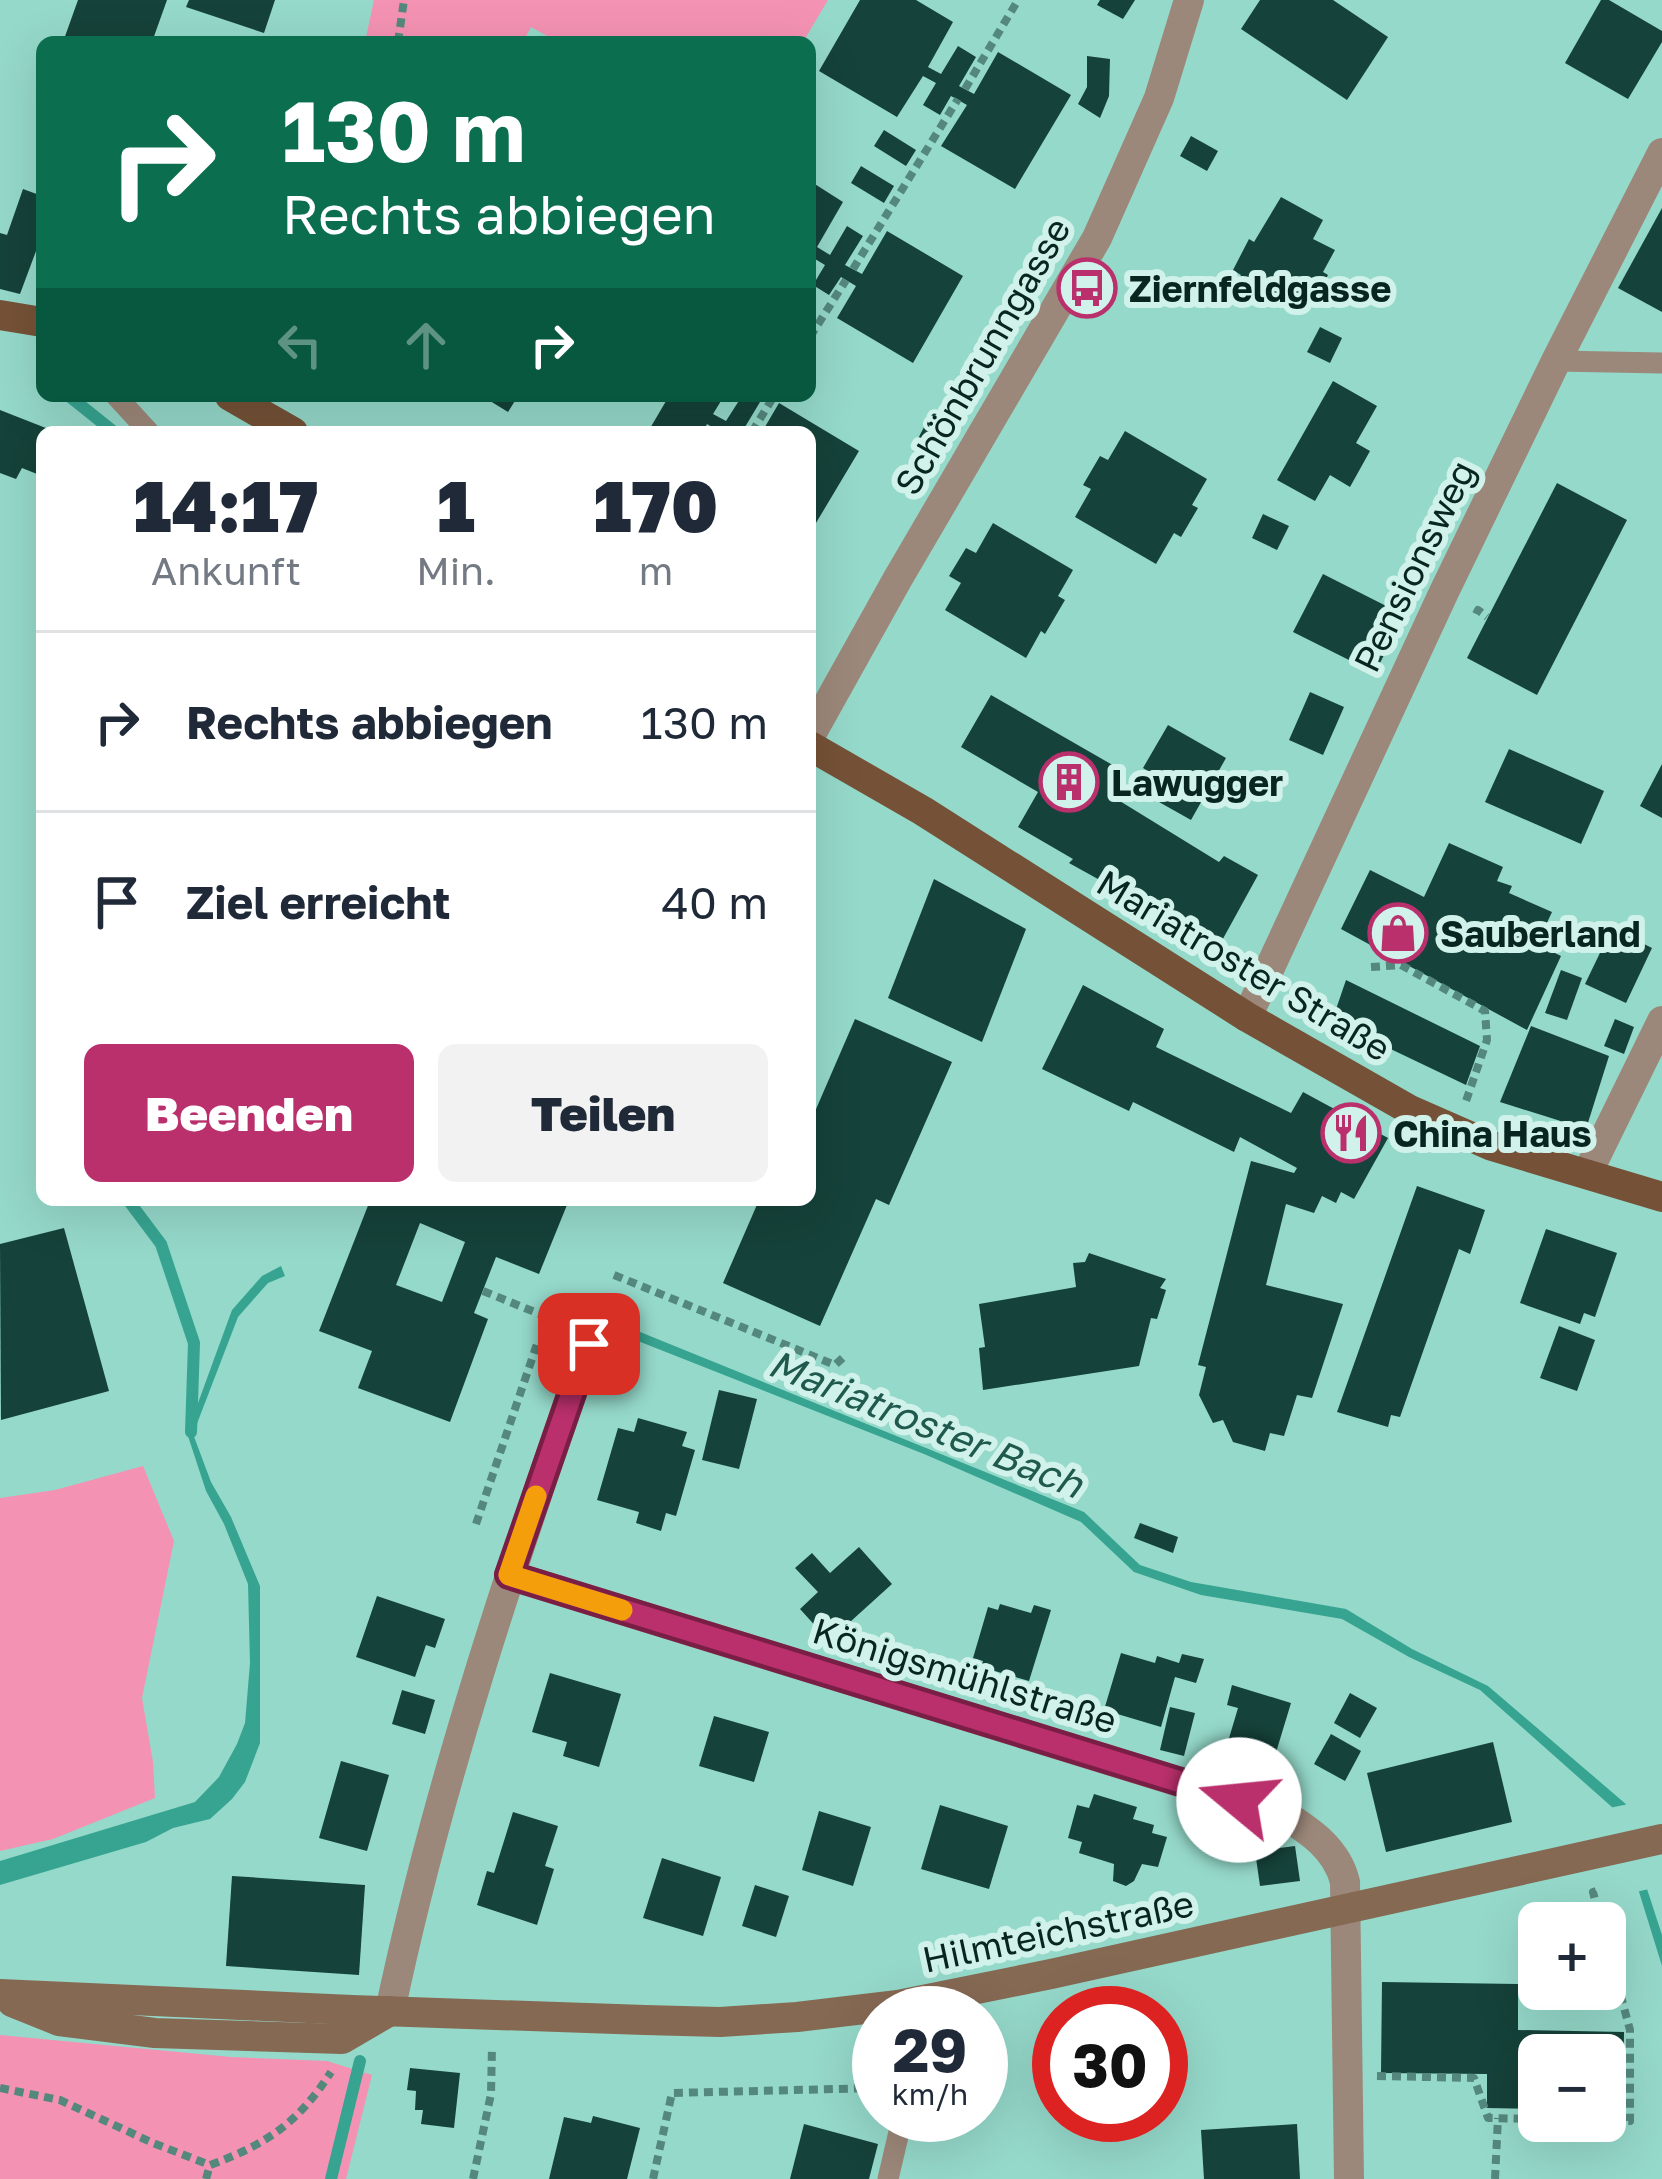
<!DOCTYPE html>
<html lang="de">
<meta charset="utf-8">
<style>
body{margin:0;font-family:"Golos Text",sans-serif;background:#f2f2f3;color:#1f2937;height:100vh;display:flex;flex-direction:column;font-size:45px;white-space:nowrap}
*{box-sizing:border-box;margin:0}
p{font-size:39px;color:#747a83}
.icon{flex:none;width:66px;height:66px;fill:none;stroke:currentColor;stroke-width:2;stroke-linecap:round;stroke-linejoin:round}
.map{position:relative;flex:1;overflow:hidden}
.details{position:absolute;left:36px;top:426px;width:780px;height:780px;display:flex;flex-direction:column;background:#fff;border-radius:18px;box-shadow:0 12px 48px #0002}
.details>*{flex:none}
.banner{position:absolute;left:36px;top:36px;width:780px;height:366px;border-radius:18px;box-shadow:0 12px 48px #0002;background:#0b6e4f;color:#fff;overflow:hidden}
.fabs{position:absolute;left:1518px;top:1902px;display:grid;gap:24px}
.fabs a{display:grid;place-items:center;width:108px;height:108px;border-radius:18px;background:#fff;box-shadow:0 12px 48px #0002;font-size:60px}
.speed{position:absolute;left:852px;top:1986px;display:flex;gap:24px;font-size:60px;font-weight:700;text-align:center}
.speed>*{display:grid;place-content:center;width:156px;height:156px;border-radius:50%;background:#fff;box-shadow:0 12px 48px #0002;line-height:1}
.speed small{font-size:30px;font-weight:400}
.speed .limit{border:18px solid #d22;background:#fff;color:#111}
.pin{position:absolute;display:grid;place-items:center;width:102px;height:102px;color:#fff;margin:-51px;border-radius:24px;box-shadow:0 6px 18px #0006}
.me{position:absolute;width:132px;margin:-66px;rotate:287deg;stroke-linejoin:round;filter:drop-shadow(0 0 9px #0008)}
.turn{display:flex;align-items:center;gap:42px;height:252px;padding:0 48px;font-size:54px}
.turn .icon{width:156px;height:156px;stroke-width:2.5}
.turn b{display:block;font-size:84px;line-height:102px}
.lanes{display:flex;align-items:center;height:114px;padding:0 48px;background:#0003;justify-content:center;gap:60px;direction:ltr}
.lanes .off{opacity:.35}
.eta{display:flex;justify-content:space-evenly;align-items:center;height:204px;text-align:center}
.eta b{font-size:72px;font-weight:800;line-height:84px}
.primary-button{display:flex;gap:24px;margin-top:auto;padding:24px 48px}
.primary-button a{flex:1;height:138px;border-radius:18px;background:#ba306c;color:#fff;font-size:48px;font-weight:800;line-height:138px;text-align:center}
.primary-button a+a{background:#f2f2f3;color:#1f2937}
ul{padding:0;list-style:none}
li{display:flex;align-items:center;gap:36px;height:180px;padding:0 48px;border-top:3px solid #e0e1e3}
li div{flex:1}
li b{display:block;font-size:45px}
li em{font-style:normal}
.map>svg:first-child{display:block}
</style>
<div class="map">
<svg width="1662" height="2179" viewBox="0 0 1662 2179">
<rect width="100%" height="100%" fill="#95d9ca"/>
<g fill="#f492b3">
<path d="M374,0H828L803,42H558L531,27L523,42H365Z"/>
<path d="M143,1466L174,1541L142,1698L153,1762L155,1798L53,1839L0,1851V1498L55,1490Z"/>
<path d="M0,2035L231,2057L327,2061L372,2075L346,2179H0Z"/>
</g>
<g fill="#37a491">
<path d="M281,1266L285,1276L268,1283L238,1317L193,1434L211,1482L231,1517L260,1586V1743L245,1782L232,1799L210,1819L173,1828L146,1842L0,1885V1861L195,1802L219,1777L237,1744L245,1723L250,1663L248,1584L224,1524L206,1491L187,1433L232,1310L262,1276Z"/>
<path d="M571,1304L1084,1512L1140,1565L1191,1582L1346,1609L1412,1649L1488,1686L1627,1805L1647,1889L1662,1935V1966L1613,1808L1480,1690L1409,1657L1342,1619L1201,1595L1134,1572L1081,1522L924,1454L567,1313Z"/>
</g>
<path fill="#95d9ca" d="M1633,1803L1653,1888L1632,1893L1605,1809Z"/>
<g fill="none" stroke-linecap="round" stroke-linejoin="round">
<g stroke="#37a491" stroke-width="12">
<path d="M69,396L114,432"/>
<path d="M128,1200L161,1244L194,1343L191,1432"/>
<path d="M331,2179L360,2061"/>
</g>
</g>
<g fill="#15423a" fill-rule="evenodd">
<path d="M78,0H167L152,42H63Z"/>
<path d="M189,0H275L264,33L186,7Z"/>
<path d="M860,0H916L953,22L928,67L941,74L958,46L976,57L959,86L974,94L998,52L1071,95L1015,189L941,146L967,105L951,96L940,115L923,105L936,83L923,76L897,117L819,71Z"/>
<path d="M1100,0H1135L1123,19L1097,5Z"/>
<path d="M1260,0H1333L1388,37L1347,100L1241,29Z"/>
<path d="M1601,0H1609L1662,31V42L1628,99L1565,63Z"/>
<path d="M1087,56L1110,59L1109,96L1100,118L1078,104L1087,87Z"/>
<path d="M884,130L916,150L906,166L874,146Z"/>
<path d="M1191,136L1218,151L1207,171L1180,156Z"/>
<path d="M861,166L894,186L884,203L851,183Z"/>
<path d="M810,181L843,202L817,247L830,255L847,226L863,236L845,265L862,274L887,231L963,276L913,363L837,318L856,286L841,277L829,295L813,285L825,265L810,256Z"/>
<path d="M23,189L42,196V235L20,294L0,289V233L7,235Z"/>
<path d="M1281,197L1323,220L1313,239L1335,250L1323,272L1328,275L1312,305L1301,299L1293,313L1237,283L1241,275L1233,270L1249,239L1254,242Z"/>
<path d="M1662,208V312L1618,288Z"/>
<path d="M1320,327L1342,338L1330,363L1307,352Z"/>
<path d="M1333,381L1377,406L1356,443L1370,451L1350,487L1330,475L1315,501L1277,480Z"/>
<path d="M482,396H518L508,412Z"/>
<path d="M669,396H724L713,414L726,421L742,396H749L760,402L742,432H720L707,424L703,432H652L649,430Z"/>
<path d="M779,403L859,451L810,533V432H762Z"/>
<path d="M0,410L56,432H42V476L22,468L16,479L0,473Z"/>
<path d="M933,410L947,418L926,458L912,450Z"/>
<path d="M1125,431L1207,479L1192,505L1198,508L1181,537L1174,533L1156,564L1075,517L1091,489L1083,485L1100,456L1108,460Z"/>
<path d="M1557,483L1627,520L1537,695L1467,658Z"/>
<path d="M1263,514L1289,526L1277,550L1252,538Z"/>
<path d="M993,523L1073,570L1058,596L1065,600L1045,634L1041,631L1026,658L945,610L961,583L949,576L966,548L976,553Z"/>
<path d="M1323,574L1404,615L1375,673L1293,632Z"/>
<path d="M1310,692L1344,707L1323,755L1289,740Z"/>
<path d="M991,695L1123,771L1110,795L1219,862L1224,856L1258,875L1219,946L1069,863L1073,859L1018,827L1038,792L961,747Z"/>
<path d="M1168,725L1226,758L1191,820L1143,793L1154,775L1143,768Z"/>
<path d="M1509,749L1604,791L1581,844L1485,802Z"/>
<path d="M1662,764V818L1640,806Z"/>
<path d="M1449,843L1503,867L1497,881L1512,886L1509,893L1552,912L1537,944L1561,956L1527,1030L1341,929L1370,870L1424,897Z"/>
<path d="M934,879L1026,929L982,1042L888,998Z"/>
<path d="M1612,928L1652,948L1626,1003L1585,984Z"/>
<path d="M1561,970L1582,978L1567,1020L1545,1013Z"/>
<path d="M1346,980L1480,1046L1466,1085L1332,1021Z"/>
<path d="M1083,985L1164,1029L1156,1047L1291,1113L1303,1092L1388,1138L1354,1199L1341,1192L1336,1203L1322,1196L1314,1213L1286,1204L1266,1285L1343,1304L1312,1398L1297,1395L1284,1436L1270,1433L1265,1451L1233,1442L1223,1420L1213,1423L1199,1395L1206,1367L1198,1365L1251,1161L1294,1173L1297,1168L1240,1137L1234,1152L1133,1102L1129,1111L1042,1069Z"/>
<path d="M855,1019L952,1062L889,1205L876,1199L820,1326L723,1283L759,1200H810V1123Z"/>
<path d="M1615,1019L1634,1027L1624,1054L1604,1046Z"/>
<path d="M1531,1026L1609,1056L1586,1129L1500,1102Z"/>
<path d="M1417,1186L1485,1210L1470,1254L1459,1249L1400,1417L1391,1415L1388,1427L1337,1412Z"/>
<path d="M361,1200H569L539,1274L496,1257L474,1313L488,1319L450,1422L358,1388L372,1351L319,1331L369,1203ZM420,1223L465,1242L442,1302L396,1285Z"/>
<path d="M64,1228L109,1391L1,1420L0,1244Z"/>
<path d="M1546,1229L1617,1253L1595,1317L1584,1313L1580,1324L1520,1303Z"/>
<path d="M1089,1253L1166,1279L1160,1288L1166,1290L1157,1319L1151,1318L1139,1366L983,1390L979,1348L985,1347L979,1304L1076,1287L1073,1263L1085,1262Z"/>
<path d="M1559,1326L1595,1340L1577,1391L1540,1378Z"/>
<path d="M719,1390L757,1399L739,1469L702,1460Z"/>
<path d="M638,1418L687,1432L682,1446L695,1450L676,1516L666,1513L661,1531L636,1523L639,1512L597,1500L618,1428L634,1432Z"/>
<path d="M1140,1523L1178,1537L1173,1553L1134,1538Z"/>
<path d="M859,1547L892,1584L829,1641L800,1609L818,1592L795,1568L812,1553L830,1573Z"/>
<path d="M377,1596L445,1619L435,1648L426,1645L415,1677L356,1657Z"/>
<path d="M1000,1604L1031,1613L1034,1605L1051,1610L1029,1681L981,1667L983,1661L973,1658L988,1607L998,1610Z"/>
<path d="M1121,1653L1155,1663L1157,1656L1179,1663L1182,1654L1204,1659L1196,1683L1175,1677L1161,1727L1104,1710Z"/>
<path d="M550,1673L621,1694L599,1767L563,1756L567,1742L532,1732Z"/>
<path d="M1232,1685L1291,1703L1274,1759L1227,1745L1238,1708L1227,1705Z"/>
<path d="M402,1690L435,1700L425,1734L392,1724Z"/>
<path d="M1350,1693L1377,1708L1360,1738L1334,1723Z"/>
<path d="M1170,1707L1195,1713L1184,1756L1160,1750Z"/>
<path d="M714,1716L769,1732L754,1782L699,1766Z"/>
<path d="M1331,1734L1361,1751L1345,1781L1314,1764Z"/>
<path d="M1493,1742L1512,1822L1386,1852L1367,1773Z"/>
<path d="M341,1761L389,1775L367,1851L319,1838Z"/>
<path d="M1094,1794L1137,1807L1133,1819L1154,1825L1152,1833L1167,1837L1158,1867L1142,1864L1134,1881L1126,1886L1113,1881L1114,1864L1079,1853L1082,1842L1068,1838L1077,1805L1089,1808Z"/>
<path d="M940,1805L1008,1826L989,1889L921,1869Z"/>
<path d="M819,1811L871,1827L853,1886L802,1870Z"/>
<path d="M513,1812L558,1826L545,1866L554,1869L537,1925L477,1905L487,1871L494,1873Z"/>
<path d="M1295,1846L1300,1881L1260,1886L1255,1851Z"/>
<path d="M662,1858L721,1877L703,1936L643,1918Z"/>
<path d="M232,1876L365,1885L359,1975L226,1966Z"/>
<path d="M755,1885L789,1896L776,1937L742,1926Z"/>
<path d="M1382,1982L1518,1984V2030L1624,2032L1623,2110H1605V2055H1539V2109L1487,2108V2074L1381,2073Z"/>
<path d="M410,2068L460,2073L454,2128L421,2124L423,2110H415L416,2091L407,2090Z"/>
<path d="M593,2116L640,2128L627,2179H549L564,2117L591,2123Z"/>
<path d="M804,2124L878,2144L869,2179H790Z"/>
<path d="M1297,2124L1300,2179H1204L1201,2130Z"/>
</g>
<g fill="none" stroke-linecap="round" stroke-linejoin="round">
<g stroke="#55887d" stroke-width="8" stroke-dasharray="9 6" stroke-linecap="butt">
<path d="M398,42L404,0"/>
<path d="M965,89L1018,0"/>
<path d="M853,269L958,99"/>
<path d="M810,337L846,280"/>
<path d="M752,432L774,396"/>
<path d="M1476,614L1478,610L1487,617"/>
<path d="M1371,967L1401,965L1485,1011L1487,1040L1466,1101"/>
<path d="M614,1275L835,1365L847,1354"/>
<path d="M483,1291L547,1317"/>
<path d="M476,1524L538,1341"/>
<path d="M1596,1891L1593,1892L1601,1923"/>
<path d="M1605,1937L1630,2030V2121H1605"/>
<path d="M1377,2076L1474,2078L1488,2118L1539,2119"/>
<path d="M0,2088L60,2100L153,2143L210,2165C267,2144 298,2123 331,2072"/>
<path d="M206,2179L210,2165"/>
<path d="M473,2179L491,2094L492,2046"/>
<path d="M653,2179L672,2093L879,2088"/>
<path d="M1495,2179L1498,2118"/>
</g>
<g stroke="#9c887a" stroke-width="21">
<path d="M1556,361L1662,363"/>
<path d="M116,396L149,432"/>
<path d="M888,2179L903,2115"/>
</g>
<g stroke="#9c887a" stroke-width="30">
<path d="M810,736L897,580L1097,238L1159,98L1189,0"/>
<path d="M1247,1017L1444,592L1556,361L1662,153"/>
<path d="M1587,1174L1662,1021"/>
<path d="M509,1575L1283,1814C1310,1831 1337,1849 1345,1882L1349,2179"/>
<path d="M390,2011C438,1784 512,1564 589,1344"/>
</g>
<g stroke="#866953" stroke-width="30">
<path d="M0,1994L352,2010L645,2020L720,2022L797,2017L898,2005L1051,1974L1662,1839"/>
<path d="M12,2002L59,2021L155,2033L342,2039L390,2011"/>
</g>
<g stroke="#755237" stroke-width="30">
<path d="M0,315L42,322"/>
<path d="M230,396L293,432"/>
<path d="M810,746L923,811L1247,1017L1410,1110L1492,1146L1662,1197"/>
</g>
</g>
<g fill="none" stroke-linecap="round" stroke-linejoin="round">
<defs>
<path id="route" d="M589,1344L509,1575L1239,1800"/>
</defs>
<use href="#route" stroke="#791f46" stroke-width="30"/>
<use href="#route" stroke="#ba306c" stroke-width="21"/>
<path stroke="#f59e0b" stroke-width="21" d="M536,1496L509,1575L622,1610"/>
</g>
<defs>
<symbol id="bus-ring" viewBox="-11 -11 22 22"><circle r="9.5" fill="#d1f2ea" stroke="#ba306c" stroke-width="1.5"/><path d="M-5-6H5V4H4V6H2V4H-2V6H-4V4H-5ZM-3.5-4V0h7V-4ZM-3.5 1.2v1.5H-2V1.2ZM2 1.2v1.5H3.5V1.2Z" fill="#ba306c"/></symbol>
<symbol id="building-ring" viewBox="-11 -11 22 22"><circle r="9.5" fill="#d1f2ea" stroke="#ba306c" stroke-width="1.5"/><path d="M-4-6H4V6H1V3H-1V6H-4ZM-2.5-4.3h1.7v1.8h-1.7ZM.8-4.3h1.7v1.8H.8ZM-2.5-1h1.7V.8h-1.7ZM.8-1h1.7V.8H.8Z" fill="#ba306c"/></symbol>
<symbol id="shop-ring" viewBox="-11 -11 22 22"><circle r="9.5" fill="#d1f2ea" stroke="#ba306c" stroke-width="1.5"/><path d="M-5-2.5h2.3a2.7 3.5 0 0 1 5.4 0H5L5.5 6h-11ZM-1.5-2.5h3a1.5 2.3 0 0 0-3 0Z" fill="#ba306c"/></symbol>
<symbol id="restaurant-ring" viewBox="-11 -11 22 22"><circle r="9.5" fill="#d1f2ea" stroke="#ba306c" stroke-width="1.5"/><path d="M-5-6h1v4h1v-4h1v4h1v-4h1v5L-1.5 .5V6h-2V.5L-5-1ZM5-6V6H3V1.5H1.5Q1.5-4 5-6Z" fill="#ba306c"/></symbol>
</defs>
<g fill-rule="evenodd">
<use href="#bus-ring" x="1054" y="255" width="66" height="66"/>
<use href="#building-ring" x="1036" y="749" width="66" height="66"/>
<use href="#shop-ring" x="1365" y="900" width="66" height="66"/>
<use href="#restaurant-ring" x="1318" y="1100" width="66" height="66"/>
</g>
<g text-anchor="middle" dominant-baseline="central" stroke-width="12" stroke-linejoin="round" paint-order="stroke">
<g font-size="36" font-weight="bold" fill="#082520" stroke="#d1f2ea" text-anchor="start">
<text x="1129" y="288">Ziernfeldgasse</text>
<text x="1111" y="782">Lawugger</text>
<text x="1440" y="933">Sauberland</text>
<text x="1393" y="1133">China Haus</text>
</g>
<g font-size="36" fill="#082520" stroke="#d1f2ea">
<text transform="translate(982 356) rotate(-60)">Schönbrunngasse</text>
<text transform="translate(1414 566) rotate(-64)">Pensionsweg</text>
<text transform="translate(1244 965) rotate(31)">Mariatroster Straße</text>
<text transform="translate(965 1675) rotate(17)">Königsmühlstraße</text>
<text transform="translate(1058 1931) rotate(-12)">Hilmteichstraße</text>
</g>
<g font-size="39" font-style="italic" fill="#205a4f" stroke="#d1f2ea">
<text transform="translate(926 1423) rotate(22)">Mariatroster Bach</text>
</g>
</g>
</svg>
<div class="fabs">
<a>+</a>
<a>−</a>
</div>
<div class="speed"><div>29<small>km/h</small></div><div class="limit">30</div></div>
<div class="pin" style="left:589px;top:1344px;background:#d93025"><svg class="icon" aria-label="arrive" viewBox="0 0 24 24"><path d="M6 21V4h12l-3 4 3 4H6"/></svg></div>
<svg class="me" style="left:1239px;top:1800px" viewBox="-20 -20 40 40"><circle r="19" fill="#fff"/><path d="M0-13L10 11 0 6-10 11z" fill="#ba306c"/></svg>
<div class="banner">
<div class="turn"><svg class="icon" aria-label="right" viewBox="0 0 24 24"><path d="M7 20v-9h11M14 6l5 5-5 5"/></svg><div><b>130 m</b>Rechts abbiegen</div></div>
<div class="lanes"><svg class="icon off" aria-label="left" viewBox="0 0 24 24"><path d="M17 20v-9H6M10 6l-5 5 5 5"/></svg><svg class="icon off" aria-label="ahead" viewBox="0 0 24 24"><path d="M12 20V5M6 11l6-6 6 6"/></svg><svg class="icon" aria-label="right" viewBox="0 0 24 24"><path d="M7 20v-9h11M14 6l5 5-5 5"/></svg></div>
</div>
<section class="details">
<div class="eta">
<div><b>14:17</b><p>Ankunft</p></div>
<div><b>1</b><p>Min.</p></div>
<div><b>170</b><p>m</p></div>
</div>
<ul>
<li><svg class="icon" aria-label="right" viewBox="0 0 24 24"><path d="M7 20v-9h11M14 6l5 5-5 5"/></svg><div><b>Rechts abbiegen</b></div><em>130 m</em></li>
<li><svg class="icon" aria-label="arrive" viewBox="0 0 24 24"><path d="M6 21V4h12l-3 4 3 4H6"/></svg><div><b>Ziel erreicht</b></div><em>40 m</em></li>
</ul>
<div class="primary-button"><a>Beenden</a><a>Teilen</a></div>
</section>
</div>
